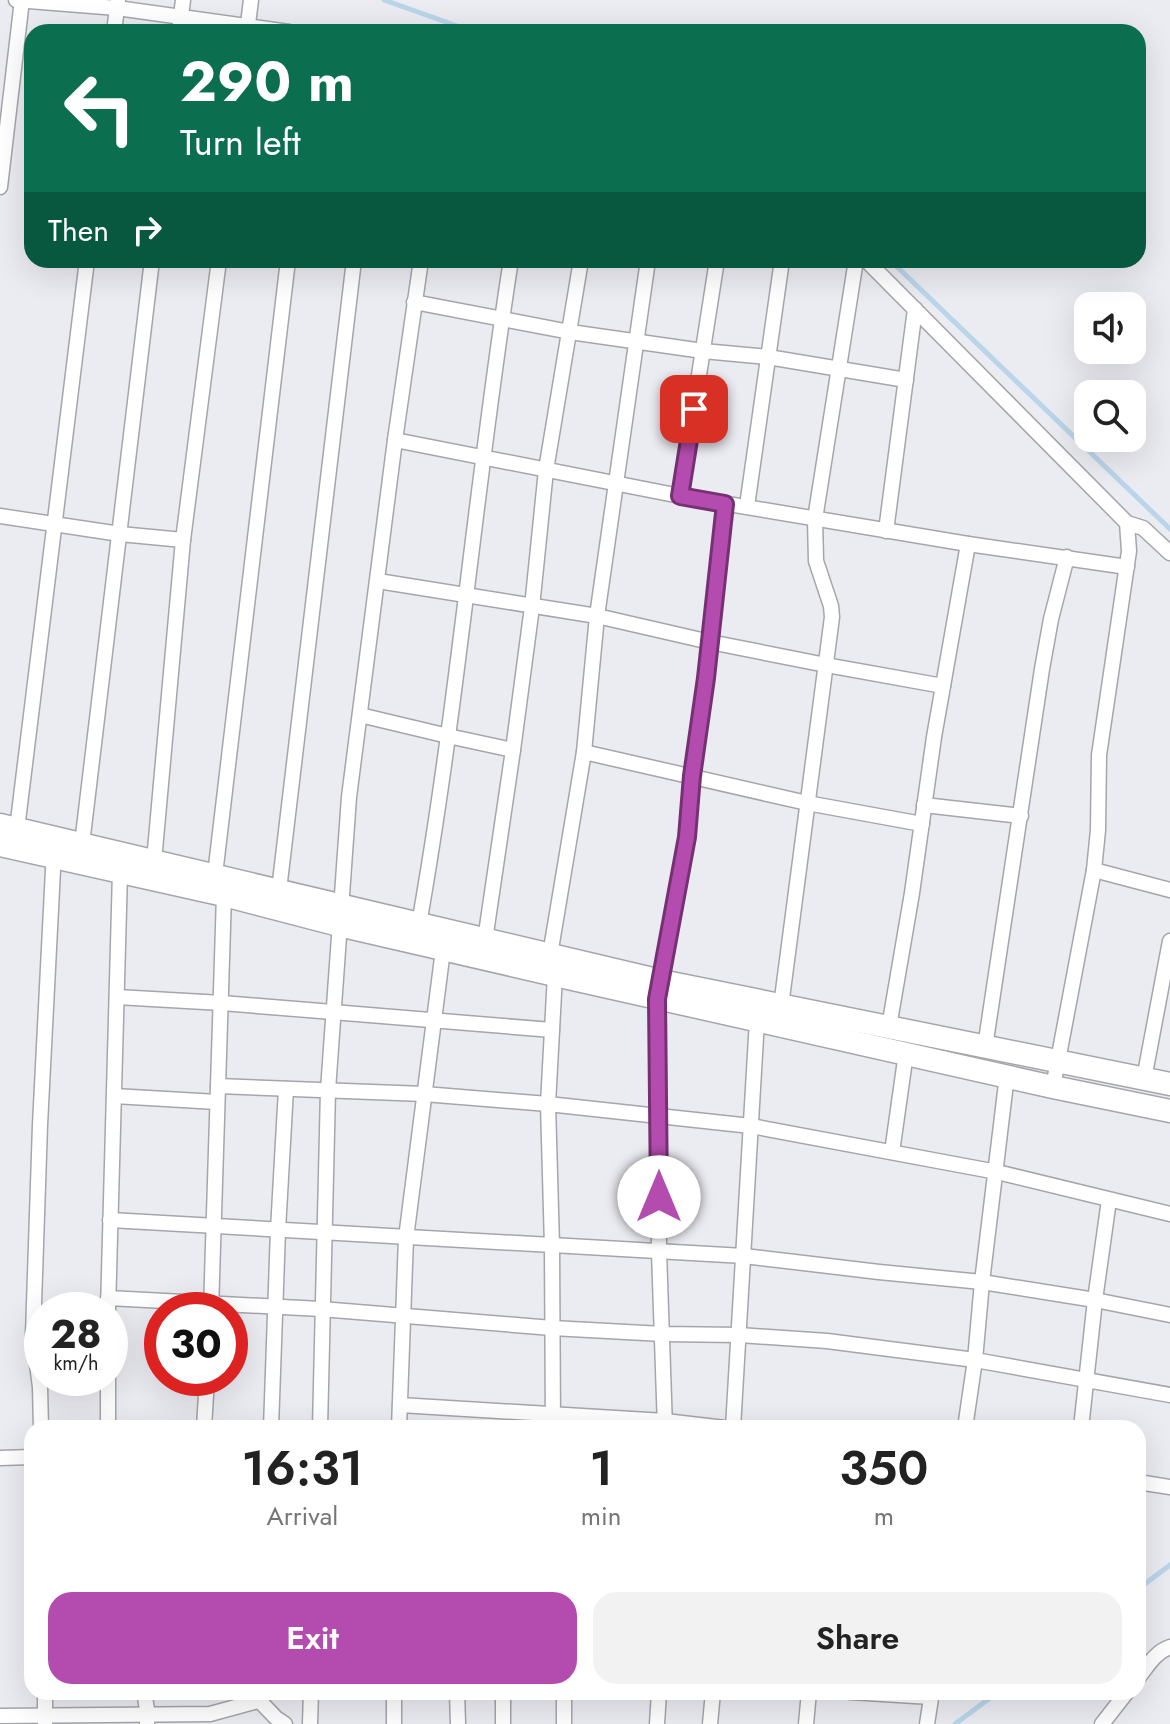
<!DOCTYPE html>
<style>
body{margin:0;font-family:Jost,sans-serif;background:#f2f2f2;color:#222;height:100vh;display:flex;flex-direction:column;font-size:30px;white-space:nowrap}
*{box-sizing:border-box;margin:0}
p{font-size:26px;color:#767676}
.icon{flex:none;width:44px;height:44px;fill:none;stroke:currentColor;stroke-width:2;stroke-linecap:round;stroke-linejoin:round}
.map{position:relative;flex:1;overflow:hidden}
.side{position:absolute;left:24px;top:1420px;width:1122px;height:280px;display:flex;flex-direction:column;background:#fff;border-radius:24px;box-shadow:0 8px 32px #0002}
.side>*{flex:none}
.guide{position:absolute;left:24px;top:24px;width:1122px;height:244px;border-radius:24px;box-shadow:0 8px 32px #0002;background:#0b6e4f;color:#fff;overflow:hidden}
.controls{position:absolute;left:1074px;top:292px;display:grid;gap:16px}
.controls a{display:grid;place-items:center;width:72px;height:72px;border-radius:16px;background:#fff;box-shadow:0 8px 32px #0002;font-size:40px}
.speed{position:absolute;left:24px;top:1292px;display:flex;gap:16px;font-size:40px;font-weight:700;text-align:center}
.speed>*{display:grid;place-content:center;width:104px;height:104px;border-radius:50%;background:#fff;box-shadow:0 8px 32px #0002;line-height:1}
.speed small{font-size:20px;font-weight:400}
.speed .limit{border:12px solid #d22;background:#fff;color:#111}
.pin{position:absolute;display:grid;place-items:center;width:68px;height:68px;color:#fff;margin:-34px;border-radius:16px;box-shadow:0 4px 12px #0006}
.me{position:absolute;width:88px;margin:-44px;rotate:0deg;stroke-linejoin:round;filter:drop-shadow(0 0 6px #0008)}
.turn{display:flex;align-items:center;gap:28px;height:168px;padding:0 24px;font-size:36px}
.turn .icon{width:104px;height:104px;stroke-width:2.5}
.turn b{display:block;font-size:56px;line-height:68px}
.then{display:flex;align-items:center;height:76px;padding:0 24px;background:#0003;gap:16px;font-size:30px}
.eta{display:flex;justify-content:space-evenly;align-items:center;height:136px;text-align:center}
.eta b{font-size:48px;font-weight:600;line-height:56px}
.primary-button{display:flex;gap:16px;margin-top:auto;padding:16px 24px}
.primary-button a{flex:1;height:92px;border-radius:24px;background:#b44caf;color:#fff;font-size:32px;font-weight:600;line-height:92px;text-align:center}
.primary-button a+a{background:#f2f2f2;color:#222}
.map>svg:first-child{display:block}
</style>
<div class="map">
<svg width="1170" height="1724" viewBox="0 0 1170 1724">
<rect width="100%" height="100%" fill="#ebebf2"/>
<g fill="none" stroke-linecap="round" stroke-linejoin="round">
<g stroke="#bad5ea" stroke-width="5">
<path d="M384,0L474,32"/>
<path d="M890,260L1170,529"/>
<path d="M1138,1589L1170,1565"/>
<path d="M955,1724L998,1692"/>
</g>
<defs>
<g id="street">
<path d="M16,0L117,8L289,32"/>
<path d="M114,32L118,0"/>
<path d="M179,32L183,0"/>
<path d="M247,32L251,0"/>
<path d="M0,187L22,0"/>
<path d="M866,260L1127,523L1129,551L1099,755L1098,830L1094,870L1053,1087"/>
<path d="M414,302L570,332L703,351L768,357L906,380"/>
<path d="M395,440L680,496L968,544L1127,567"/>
<path d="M680,496L717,260"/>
<path d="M747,506L782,260"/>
<path d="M0,516L120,534L183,540"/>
<path d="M1127,523L1143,528L1170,553"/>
<path d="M886,531L915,309"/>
<path d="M378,581L597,616L710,642L826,665L943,686"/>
<path d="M360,715L448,736L513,750"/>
<path d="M584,752L807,803L922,824"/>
<path d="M924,805L1021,816"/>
<path d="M17,829L87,260"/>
<path d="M82,844L152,260"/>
<path d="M154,861L183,540L219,260"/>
<path d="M1094,870L1170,890"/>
<path d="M214,883L288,260"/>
<path d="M279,890L354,260"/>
<path d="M419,924C458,704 476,481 511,260"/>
<path d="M485,940L513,750L532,607L546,470L581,260"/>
<path d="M550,955L584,752L597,616L648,260"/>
<path d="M117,997L222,1003L552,1030"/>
<path d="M781,1006L832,617L831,606L816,561L815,519L856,260"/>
<path d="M889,1027L912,893L934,737L968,544"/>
<path d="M985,1047L1042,669L1051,619L1067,557"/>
<path d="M1144,1079L1170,941"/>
<path d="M218,1086L424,1094L548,1104L751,1126L997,1172L1170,1214"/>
<path d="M114,1096L217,1102"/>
<path d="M892,1152L906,1053"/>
<path d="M110,1220L744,1256L879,1272L982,1282L1095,1300L1170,1315"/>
<path d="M108,1298L321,1309L552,1328L663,1334L739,1335L827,1341L975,1360L1170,1395"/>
<path d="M108,1310L120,872"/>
<path d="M211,1310L224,895"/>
<path d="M108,1378V1428"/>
<path d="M400,1405L665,1421L725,1428"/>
<path d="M41,1428L40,1387L33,1334L40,1125L54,850"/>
<path d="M204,1428L207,1378"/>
<path d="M271,1428L278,1230L286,1089"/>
<path d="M320,1428L328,1090L349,797L395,440L421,260"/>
<path d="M399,1428L406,1238L443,950"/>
<path d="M553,1428L552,1246L548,1104L555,975"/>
<path d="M665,1428L659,1251L657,999L687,837L692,776L706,678L725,504"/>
<path d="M733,1428L757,1020"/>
<path d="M965,1428L975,1360L982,1282L1007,1075"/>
<path d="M1081,1428L1095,1300L1109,1200"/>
<path d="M0,1458L32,1457"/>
<path d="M1138,1482L1170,1487"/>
<path d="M1138,1678C1147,1667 1155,1652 1170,1647"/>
<path d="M45,1692V1724"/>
<path d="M144,1692L148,1715L147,1723"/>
<path d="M394,1692V1724"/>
<path d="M457,1692L458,1724"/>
<path d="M564,1692V1724"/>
<path d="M850,1692L931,1697"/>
<path d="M253,1694L276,1718L285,1724"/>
<path d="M0,1716L210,1714L258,1701"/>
<path d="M310,1724L311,1692"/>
<path d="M503,1724V1692"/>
<path d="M657,1724L659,1692"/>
<path d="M710,1724L713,1692"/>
<path d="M806,1724L809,1692"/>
<path d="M927,1724L932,1692"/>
<path d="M1102,1724L1127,1692"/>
</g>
<g id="secondary">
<path d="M0,825L661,981L1170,1084"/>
<path d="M0,845L224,895L339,925L555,975L1053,1087L1170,1111"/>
</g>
</defs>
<use href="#street" stroke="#a5a6ac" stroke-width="17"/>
<use href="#secondary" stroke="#a5a6ac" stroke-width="25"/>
<use href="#street" stroke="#fff" stroke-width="14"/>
<use href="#secondary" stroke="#fff" stroke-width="22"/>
</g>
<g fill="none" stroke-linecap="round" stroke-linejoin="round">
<defs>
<path id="route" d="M659,1197L657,999L687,837L692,776L706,678L725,504L680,496L694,409"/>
</defs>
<use href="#route" stroke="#753172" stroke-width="20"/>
<use href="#route" stroke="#b44caf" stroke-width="14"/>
</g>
</svg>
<div class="controls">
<a><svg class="icon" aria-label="sound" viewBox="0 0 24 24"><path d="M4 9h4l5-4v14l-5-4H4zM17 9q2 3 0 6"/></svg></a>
<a><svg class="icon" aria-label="search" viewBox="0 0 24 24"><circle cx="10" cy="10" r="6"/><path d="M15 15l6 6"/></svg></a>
</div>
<div class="speed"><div>28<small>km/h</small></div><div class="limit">30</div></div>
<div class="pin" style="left:694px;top:409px;background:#d93025"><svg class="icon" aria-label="arrive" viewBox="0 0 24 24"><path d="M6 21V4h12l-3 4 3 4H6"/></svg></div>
<svg class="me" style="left:659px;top:1197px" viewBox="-20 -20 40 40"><circle r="19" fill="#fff"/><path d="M0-13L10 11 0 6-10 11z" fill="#b44caf"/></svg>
<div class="guide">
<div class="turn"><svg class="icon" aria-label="left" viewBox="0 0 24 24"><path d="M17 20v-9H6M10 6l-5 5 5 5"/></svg><div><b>290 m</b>Turn left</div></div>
<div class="then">Then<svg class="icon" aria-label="right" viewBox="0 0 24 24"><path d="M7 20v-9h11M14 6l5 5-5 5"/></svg></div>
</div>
<section class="side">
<div class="eta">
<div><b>16:31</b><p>Arrival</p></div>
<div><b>1</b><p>min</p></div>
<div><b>350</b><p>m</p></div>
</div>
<div class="primary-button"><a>Exit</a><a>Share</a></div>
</section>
</div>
